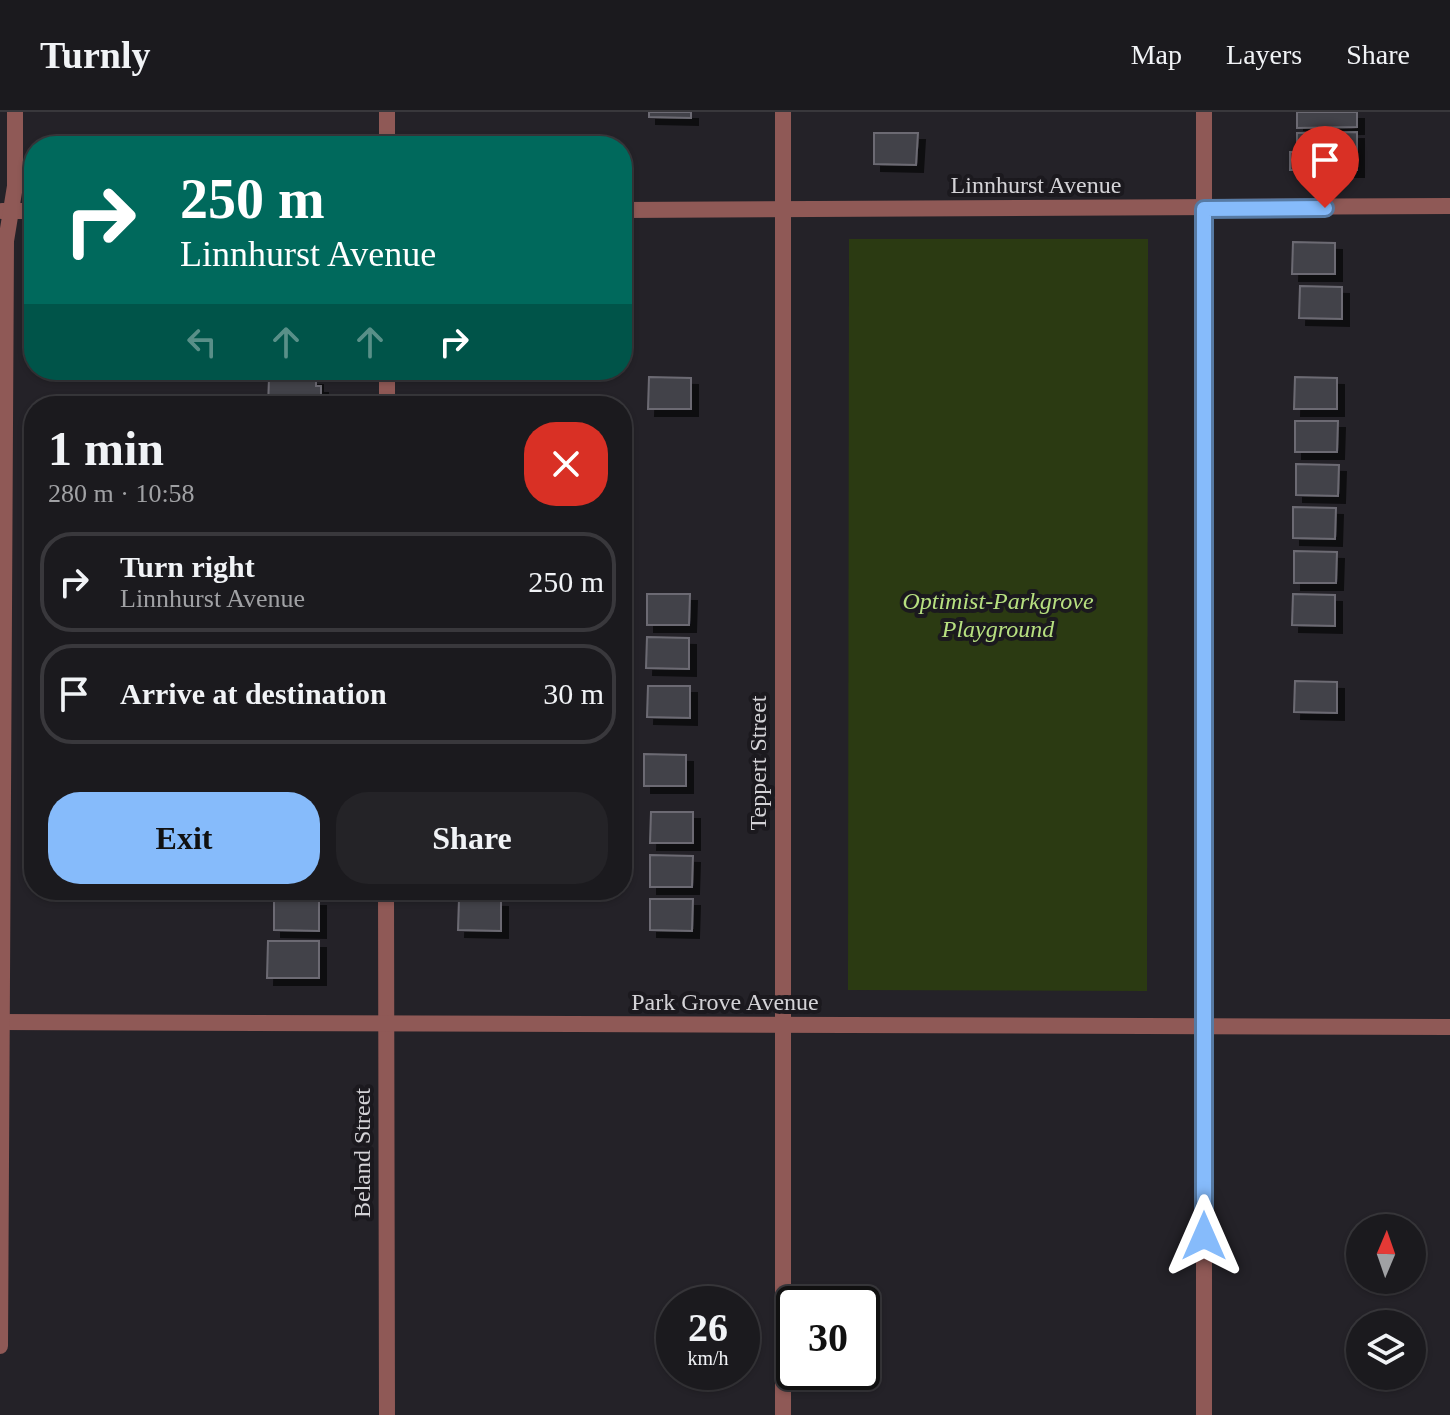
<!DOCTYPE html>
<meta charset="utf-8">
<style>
body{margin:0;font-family:Georgia,serif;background:#242327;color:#f1f3f6;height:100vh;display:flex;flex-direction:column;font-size:30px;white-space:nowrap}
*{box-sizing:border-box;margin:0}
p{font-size:26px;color:#a0a1a4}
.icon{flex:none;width:44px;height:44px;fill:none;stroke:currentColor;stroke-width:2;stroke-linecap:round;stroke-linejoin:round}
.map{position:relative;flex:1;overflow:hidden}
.sheet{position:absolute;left:24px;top:284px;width:608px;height:504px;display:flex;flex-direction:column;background:#1b1a1e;border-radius:32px;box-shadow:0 2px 6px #0004,0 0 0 2px #39383c}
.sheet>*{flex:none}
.hud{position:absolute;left:24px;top:24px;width:608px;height:244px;border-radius:32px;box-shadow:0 2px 6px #0004,0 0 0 2px #39383c;background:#00695c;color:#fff;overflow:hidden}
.needle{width:52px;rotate:2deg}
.fabs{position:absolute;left:1346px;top:1102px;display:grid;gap:16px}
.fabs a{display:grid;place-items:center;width:80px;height:80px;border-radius:50%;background:#1b1a1e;box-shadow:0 2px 6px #0004,0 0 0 2px #39383c;font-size:40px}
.speed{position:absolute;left:656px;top:1174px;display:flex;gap:16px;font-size:40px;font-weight:700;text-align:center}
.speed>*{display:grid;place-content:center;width:104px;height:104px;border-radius:50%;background:#1b1a1e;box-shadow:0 2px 6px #0004,0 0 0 2px #39383c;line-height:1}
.speed small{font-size:20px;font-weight:400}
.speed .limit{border:4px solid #111;border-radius:12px;background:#fff;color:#111}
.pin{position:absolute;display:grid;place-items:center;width:68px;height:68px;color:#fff;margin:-82px -34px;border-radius:50% 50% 50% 0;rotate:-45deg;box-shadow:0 0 8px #0007}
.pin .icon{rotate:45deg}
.me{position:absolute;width:88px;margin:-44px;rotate:0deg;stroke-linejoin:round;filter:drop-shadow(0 0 6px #0008)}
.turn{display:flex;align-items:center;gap:28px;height:168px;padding:0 24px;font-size:36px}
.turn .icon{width:104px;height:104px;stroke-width:2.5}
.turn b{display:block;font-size:56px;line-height:68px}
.lanes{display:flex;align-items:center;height:76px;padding:0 24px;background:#0003;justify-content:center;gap:40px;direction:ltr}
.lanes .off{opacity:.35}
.round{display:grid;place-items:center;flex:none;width:84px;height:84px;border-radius:32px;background:#242327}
.summary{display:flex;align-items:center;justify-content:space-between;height:136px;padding:0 24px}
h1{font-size:48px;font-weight:700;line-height:60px}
.action{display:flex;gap:16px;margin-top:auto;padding:16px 24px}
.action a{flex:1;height:92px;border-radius:32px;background:#86bbfb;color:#111;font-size:32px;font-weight:700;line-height:92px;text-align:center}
.action a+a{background:#242327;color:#f1f3f6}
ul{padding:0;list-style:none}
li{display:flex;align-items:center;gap:24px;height:100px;margin:0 16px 12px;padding:0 8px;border:4px solid #39383c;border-radius:32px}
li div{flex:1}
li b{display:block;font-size:30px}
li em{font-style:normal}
header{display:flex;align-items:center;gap:48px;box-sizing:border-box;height:112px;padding:0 40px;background:#1b1a1e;border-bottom:2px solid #39383c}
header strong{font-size:38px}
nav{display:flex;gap:44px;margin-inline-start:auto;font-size:28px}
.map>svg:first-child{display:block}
</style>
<header>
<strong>Turnly</strong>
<nav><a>Map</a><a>Layers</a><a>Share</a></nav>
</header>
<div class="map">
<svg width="1450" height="1303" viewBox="0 0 1450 1303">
<defs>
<filter id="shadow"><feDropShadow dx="7" dy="7" stdDeviation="0" flood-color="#0009"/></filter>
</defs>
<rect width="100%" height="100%" fill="#242228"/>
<path fill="#2b3a12" d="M849,127H1148L1147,879L848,878Z"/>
<g fill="#43434a" stroke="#6c6b73" stroke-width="2" filter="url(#shadow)">
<path d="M649,0H691V6L649,5Z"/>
<path d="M1297,0H1357V15L1297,16Z"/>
<path d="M1357,20V58H1290V40H1297V21Z"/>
<path d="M874,21H918L916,53L874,52Z"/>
<path d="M464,28L506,29V34H464Z"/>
<path d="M1293,130L1335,131V162H1292Z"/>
<path d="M1300,174L1342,175V207L1299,206Z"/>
<path d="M649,265L691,266V297H648Z"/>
<path d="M1295,265L1337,266V297H1294Z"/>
<path d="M269,266H316V274H321V288L316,289V294H268Z"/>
<rect x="456" y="290" width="43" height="4"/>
<path d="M1295,309H1338L1337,340H1295Z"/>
<path d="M1296,352L1339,353L1338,384L1296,383Z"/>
<path d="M1293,395L1336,396L1335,427L1293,426Z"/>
<path d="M1294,439L1337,440L1336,471H1294Z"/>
<path d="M647,482H690L689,513H647Z"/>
<path d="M1293,482L1335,483V514L1292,513Z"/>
<path d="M647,525L689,526V557L646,556Z"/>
<path d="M1295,569L1337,570V601L1294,600Z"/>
<path d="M648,574H690V606L647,605Z"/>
<path d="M644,642L686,643V674H644Z"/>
<path d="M651,700H693V731H650Z"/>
<path d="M650,743L693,744L692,775H650Z"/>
<path d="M274,787H319V819L274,818Z"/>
<path d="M459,787L501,788V819L458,818Z"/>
<path d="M650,787H693L692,819L650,818Z"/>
<path d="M268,829H319V866H267Z"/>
</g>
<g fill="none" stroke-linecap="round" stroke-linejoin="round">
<g stroke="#8f5956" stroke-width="16">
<path d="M387,0V34"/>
<path d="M622,98L1450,94"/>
<path d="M2,99H34"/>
<path d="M387,294V258"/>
<path d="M386,778L387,1303"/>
<path d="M0,910L1450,915"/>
<path d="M0,1234L6,129L15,74V0"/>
<path d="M783,1303V0"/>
<path d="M1204,1303V0"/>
</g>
</g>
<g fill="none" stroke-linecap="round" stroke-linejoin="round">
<defs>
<path id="route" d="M1204,1124V97L1325,96"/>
</defs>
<use href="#route" stroke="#577aa3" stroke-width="20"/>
<use href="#route" stroke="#86bbfb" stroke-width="14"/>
</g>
<g text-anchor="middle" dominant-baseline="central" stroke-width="8" stroke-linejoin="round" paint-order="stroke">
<g font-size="24" fill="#d4d3d7" stroke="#1b191e">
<text x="1036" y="73">Linnhurst Avenue</text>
<text transform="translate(758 651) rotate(-90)">Teppert Street</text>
<text x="725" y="890">Park Grove Avenue</text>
<text transform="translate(362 1041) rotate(-90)">Beland Street</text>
</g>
<g font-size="24" font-style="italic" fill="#b7e080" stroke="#1b191e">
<text x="998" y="489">Optimist-Parkgrove<tspan x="998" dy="28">Playground</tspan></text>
</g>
</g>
</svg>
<div class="fabs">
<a><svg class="needle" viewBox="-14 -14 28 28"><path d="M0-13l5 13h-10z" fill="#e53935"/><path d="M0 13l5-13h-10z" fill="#a0a1a4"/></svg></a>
<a><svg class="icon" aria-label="layers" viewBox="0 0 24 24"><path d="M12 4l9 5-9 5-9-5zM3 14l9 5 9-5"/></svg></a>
</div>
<div class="speed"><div>26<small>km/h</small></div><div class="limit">30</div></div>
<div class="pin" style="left:1325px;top:96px;background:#d93025"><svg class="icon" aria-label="arrive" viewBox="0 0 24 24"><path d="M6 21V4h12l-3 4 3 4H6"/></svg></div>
<svg class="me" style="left:1204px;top:1124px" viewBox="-20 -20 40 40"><path d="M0-17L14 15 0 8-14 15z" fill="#86bbfb" stroke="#fff" stroke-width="4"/></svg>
<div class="hud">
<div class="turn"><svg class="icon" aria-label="right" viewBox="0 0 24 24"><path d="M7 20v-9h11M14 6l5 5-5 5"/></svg><div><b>250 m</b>Linnhurst Avenue</div></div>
<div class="lanes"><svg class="icon off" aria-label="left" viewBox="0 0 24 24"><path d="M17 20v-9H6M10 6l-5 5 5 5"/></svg><svg class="icon off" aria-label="ahead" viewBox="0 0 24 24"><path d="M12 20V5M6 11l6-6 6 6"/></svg><svg class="icon off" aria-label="ahead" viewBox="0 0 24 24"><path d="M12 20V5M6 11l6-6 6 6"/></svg><svg class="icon" aria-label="right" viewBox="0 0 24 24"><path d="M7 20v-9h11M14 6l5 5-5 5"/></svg></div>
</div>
<section class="sheet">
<div class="summary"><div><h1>1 min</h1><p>280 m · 10:58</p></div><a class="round" style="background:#d93025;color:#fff"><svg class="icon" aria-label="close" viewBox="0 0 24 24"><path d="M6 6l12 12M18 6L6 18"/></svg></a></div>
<ul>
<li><svg class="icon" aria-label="right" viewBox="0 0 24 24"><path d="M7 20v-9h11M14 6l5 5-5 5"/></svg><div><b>Turn right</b><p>Linnhurst Avenue</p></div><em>250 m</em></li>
<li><svg class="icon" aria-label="arrive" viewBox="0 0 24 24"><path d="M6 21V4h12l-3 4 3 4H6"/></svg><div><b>Arrive at destination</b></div><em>30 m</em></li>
</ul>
<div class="action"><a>Exit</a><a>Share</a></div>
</section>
</div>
